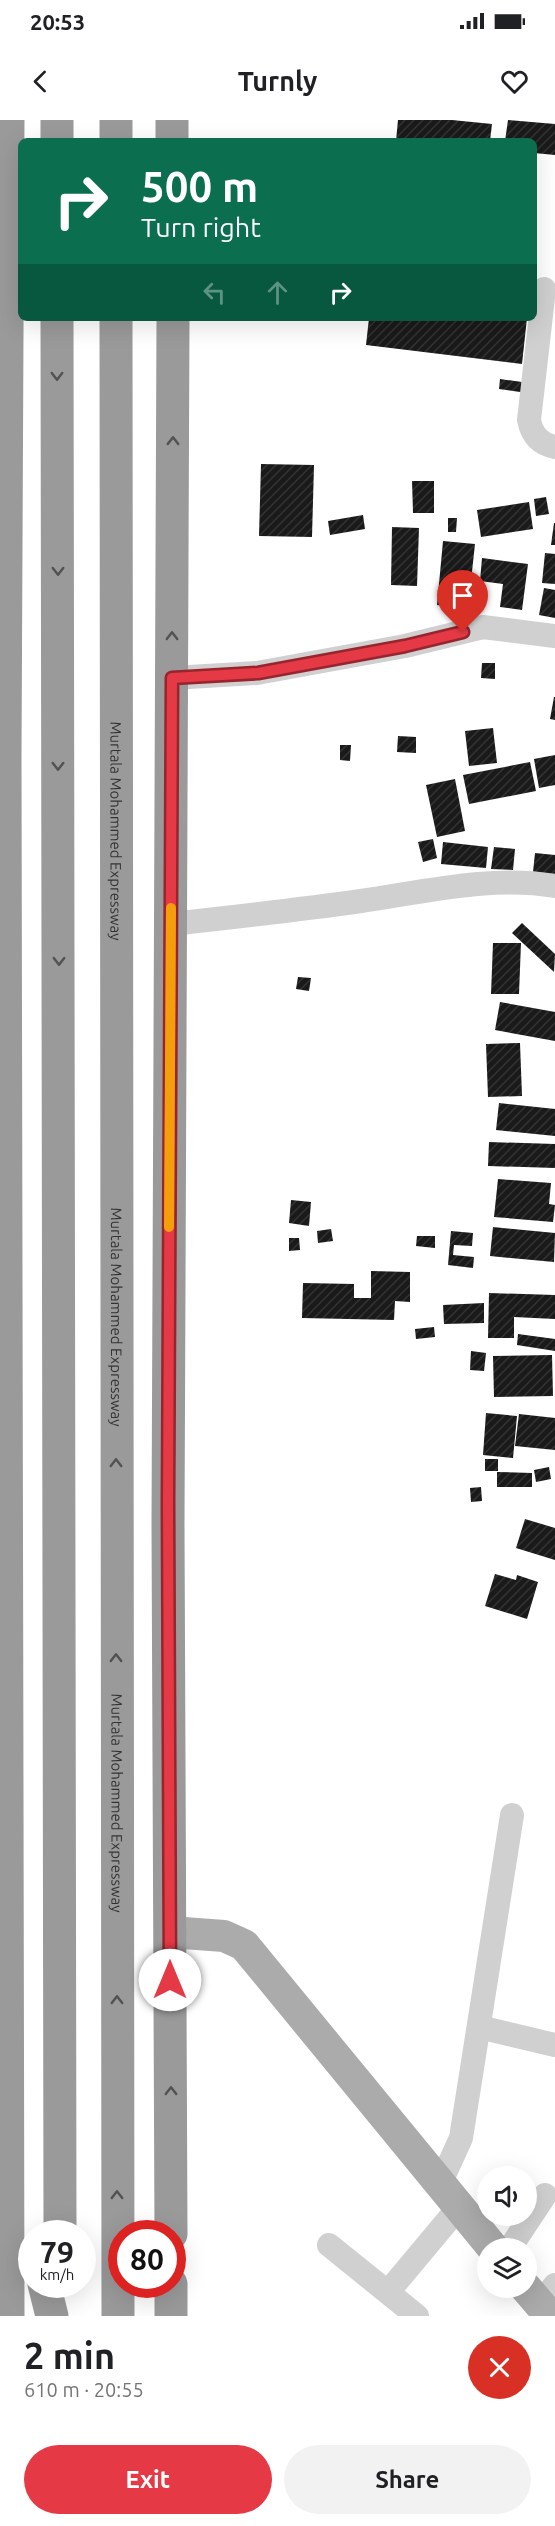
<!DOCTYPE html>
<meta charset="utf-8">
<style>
body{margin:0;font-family:Ubuntu,sans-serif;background:#f2f2f2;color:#202124;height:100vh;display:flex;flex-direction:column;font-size:22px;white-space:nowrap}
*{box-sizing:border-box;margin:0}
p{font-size:20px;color:#757577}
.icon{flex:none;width:33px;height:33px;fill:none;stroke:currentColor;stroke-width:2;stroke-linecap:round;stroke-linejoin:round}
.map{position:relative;height:2196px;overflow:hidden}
.sheet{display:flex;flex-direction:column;background:#fff;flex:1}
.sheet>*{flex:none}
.guide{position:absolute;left:18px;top:18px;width:519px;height:183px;border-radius:9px;box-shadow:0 6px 24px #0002;background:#0b6e4f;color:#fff;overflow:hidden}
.tools{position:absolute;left:477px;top:2046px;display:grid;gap:12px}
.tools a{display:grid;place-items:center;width:60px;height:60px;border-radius:50%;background:#fff;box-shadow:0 6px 24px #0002;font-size:30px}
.speed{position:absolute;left:18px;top:2100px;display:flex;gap:12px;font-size:30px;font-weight:700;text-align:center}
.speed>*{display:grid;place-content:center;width:78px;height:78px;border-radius:50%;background:#fff;box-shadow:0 6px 24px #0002;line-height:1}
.speed small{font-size:15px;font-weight:400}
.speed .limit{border:9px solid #d22;background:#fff;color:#111}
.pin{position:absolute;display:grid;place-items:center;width:51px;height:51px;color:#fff;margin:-62px -26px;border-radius:50% 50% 50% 0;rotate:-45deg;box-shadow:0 0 6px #0007}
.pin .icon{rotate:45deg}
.me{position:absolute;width:66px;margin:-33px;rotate:0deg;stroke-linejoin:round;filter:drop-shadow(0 0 4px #0008)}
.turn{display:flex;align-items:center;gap:21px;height:126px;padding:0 24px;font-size:27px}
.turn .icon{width:78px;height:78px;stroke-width:2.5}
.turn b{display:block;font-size:42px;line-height:51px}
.lanes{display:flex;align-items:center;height:57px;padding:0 24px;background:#0003;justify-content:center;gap:30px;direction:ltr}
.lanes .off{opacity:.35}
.round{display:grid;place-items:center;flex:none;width:63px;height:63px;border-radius:32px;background:#f2f2f2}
.head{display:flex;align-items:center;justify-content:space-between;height:102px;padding:0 24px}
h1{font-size:36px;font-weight:700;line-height:45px}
.button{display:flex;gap:12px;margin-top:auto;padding:12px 24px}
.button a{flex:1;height:69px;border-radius:36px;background:#e63946;color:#fff;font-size:24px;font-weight:700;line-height:69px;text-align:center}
.button a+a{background:#f2f2f2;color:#202124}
.status{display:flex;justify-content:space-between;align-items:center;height:42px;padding:0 30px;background:#fff;direction:ltr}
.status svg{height:16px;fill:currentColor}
header{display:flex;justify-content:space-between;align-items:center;height:78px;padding:0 24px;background:#fff;font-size:27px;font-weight:700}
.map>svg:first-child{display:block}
</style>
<div class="status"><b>20:53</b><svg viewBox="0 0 49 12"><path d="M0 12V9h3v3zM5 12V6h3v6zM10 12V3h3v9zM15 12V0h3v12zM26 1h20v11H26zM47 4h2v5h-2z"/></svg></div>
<header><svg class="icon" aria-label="back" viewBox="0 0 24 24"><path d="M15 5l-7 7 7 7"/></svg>Turnly<svg class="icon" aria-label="heart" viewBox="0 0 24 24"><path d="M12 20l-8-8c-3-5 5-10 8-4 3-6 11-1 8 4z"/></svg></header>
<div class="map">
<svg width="555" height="2196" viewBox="0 0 555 2196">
<defs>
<pattern id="building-hatch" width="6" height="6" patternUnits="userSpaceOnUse" patternTransform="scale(1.5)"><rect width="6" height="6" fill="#1a1a1a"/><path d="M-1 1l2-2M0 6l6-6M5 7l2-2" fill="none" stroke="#333"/></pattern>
</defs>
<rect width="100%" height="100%" fill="#fff"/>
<g fill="url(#building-hatch)">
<path d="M398,0H452L492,4L490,21H396Z"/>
<path d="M508,0L555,4V35L534,33V21H505Z"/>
<path d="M369,198H527L522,244L366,225Z"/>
<path d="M500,259L529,263L527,273L499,269Z"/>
<path d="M261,344L314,345L312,417L259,416Z"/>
<path d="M412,361H434V393H413Z"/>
<path d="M546,377L549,394L536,396L534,379Z"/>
<path d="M529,382L533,409L481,417L477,390Z"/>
<path d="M363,395L365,409L330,415L328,401Z"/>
<path d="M448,398H457L456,412H448Z"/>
<path d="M554,403H555V425H551Z"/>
<path d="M392,407L419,408L417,466L391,465Z"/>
<path d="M443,421L475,424L468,488L437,485Z"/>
<path d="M545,433L555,434V464L542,463Z"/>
<path d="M482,438L528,444L522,490L500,487L503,464L480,461Z"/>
<path d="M544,468L555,470V498L539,495Z"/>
<path d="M482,543H495V559L481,558Z"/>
<path d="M554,577H555V600L550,599Z"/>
<path d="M493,608L497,643L469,646L465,611Z"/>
<path d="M398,616L416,617V633L397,632Z"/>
<path d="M340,625H351L350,641L340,640Z"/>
<path d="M555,635V665L539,668L534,639Z"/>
<path d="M530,642L536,671L469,684L463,655Z"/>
<path d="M455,659L465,711L437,717L426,665Z"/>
<path d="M433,719L437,738L423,742L418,722Z"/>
<path d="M443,722L488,727L486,748L441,744Z"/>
<path d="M494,727L515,729L513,750L491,749Z"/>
<path d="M535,733L555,735V755L533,752Z"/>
<path d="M522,803L555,834L554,852L512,813Z"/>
<path d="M493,823H521L519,874H491Z"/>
<path d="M298,857L311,858L309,871L296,869Z"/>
<path d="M500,882L555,892V921L495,910Z"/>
<path d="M520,923L522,976L488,977L486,924Z"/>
<path d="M499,983L555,989V1016L496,1010Z"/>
<path d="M489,1022L555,1024V1048L488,1046Z"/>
<path d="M498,1059L551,1063L549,1084L555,1085L553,1102L494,1097Z"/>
<path d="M291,1080L311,1082L309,1106L289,1103Z"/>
<path d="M493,1107L555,1113L554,1142L490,1136Z"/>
<path d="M331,1109L333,1121L318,1123L317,1111Z"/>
<path d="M451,1111L473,1113L472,1126L454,1125L453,1135L474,1137L473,1148L448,1145Z"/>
<path d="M417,1116H435V1128L416,1126Z"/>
<path d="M289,1118H299L300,1130L289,1131Z"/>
<path d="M371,1151L410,1152V1182L395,1181L394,1200L302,1198L303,1163L354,1164V1178H371Z"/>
<path d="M489,1173L555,1175V1199L514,1197V1218H488Z"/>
<path d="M484,1183V1203L444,1204L443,1185Z"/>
<path d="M434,1207L435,1217L416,1219L415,1209Z"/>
<path d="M518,1214L555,1219V1231L517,1225Z"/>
<path d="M471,1231L486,1233L484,1251L470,1250Z"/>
<path d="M552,1235L553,1276L494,1277L493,1236Z"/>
<path d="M486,1293L517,1296L513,1338L483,1335Z"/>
<path d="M519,1294L555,1298V1330L515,1326Z"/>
<rect x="485" y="1339" width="13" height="12"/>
<path d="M549,1347L551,1359L536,1362L534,1350Z"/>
<path d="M497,1352L532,1353V1367H497Z"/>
<path d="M481,1367L482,1381L471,1382L470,1368Z"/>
<path d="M525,1399L555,1408V1440L516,1428Z"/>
<path d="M495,1454L516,1460L517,1455L538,1462L527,1499L485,1486Z"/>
</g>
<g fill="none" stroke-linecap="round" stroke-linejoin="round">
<g stroke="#d0d0d0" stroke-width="24">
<path d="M544,169L529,300C532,315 540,324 555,327"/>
<path d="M172,558L257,553L405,526L483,507L555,516"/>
<path d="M171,804C234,797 298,790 361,781C423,772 492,755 555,766"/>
<path d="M479,1907L555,1925"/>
<path d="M440,2064L461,2018L512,1695"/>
<path d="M329,2125L417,2196"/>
<path d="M510,2128L545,2075"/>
<path d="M388,2172L459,2087"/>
<path d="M540,2184L555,2165"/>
</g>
<g stroke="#ababab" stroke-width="32">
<path d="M170,1812L224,1816L244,1825L493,2128"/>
<path d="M526,2168L550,2196"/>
</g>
<g stroke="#9a9a9a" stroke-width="33">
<path d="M8,0L5,638L8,2196"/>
<path d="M57,0V21"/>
<path d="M116,0V21"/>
<path d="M172,0V21"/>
<path d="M57,198L60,2114"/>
<path id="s1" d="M116,198L118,2196"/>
<path d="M171,2114L168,1405L173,198"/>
<path d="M44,2164L52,2196"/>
<path d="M171,2196V2164"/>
</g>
</g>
<defs><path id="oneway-chevron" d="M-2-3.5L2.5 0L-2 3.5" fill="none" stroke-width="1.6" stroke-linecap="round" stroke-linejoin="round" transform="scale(1.5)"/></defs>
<g stroke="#525252">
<use href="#oneway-chevron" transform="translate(57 256) rotate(90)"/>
<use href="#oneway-chevron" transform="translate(173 321) rotate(-90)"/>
<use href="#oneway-chevron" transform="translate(58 451) rotate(90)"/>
<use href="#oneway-chevron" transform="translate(172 516) rotate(-90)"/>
<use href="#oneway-chevron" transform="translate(58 646) rotate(90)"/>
<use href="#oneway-chevron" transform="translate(59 841) rotate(90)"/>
<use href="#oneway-chevron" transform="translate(116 1343) rotate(-90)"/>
<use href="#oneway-chevron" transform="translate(116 1538) rotate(-90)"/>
<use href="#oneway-chevron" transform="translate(117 1880) rotate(-90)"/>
<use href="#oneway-chevron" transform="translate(171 1971) rotate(-90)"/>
<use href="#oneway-chevron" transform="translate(117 2075) rotate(-90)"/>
</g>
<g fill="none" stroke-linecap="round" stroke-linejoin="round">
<defs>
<path id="route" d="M170,1860L168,1382L172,558L258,553L405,526L463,512"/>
</defs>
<use href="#route" stroke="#96252e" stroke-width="15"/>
<use href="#route" stroke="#e63946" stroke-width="10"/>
<path stroke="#f59e0b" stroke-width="10" d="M169,1107L171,788"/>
</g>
<g text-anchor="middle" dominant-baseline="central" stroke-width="6" stroke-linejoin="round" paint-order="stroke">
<g font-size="15" fill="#333" stroke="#fff">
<text stroke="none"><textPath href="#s1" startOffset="513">Murtala Mohammed Expressway</textPath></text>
<text stroke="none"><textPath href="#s1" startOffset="999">Murtala Mohammed Expressway</textPath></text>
<text stroke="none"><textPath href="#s1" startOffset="1485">Murtala Mohammed Expressway</textPath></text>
</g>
</g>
</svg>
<div class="tools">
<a><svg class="icon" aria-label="sound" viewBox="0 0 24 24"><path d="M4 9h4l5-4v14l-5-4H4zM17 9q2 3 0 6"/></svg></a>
<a><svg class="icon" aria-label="layers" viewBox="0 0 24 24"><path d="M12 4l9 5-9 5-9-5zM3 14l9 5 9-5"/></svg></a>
</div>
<div class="speed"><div>79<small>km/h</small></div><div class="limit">80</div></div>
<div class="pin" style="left:463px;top:512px;background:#d93025"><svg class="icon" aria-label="arrive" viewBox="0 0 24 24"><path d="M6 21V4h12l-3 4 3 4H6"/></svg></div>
<svg class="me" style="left:170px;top:1860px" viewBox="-20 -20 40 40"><circle r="19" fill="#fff"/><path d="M0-13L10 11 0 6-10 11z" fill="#e63946"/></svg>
<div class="guide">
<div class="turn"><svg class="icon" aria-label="right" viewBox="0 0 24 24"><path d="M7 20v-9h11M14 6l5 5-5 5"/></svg><div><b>500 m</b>Turn right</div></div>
<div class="lanes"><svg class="icon off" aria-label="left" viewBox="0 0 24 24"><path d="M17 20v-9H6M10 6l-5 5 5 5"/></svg><svg class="icon off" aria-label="ahead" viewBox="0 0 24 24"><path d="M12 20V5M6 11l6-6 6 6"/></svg><svg class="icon" aria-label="right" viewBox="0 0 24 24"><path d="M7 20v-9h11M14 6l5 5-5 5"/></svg></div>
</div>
</div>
<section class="sheet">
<div class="head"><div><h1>2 min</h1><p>610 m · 20:55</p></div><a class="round" style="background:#d93025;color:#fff"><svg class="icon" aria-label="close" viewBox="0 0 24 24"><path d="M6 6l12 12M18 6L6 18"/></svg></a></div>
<div class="button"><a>Exit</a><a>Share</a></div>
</section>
